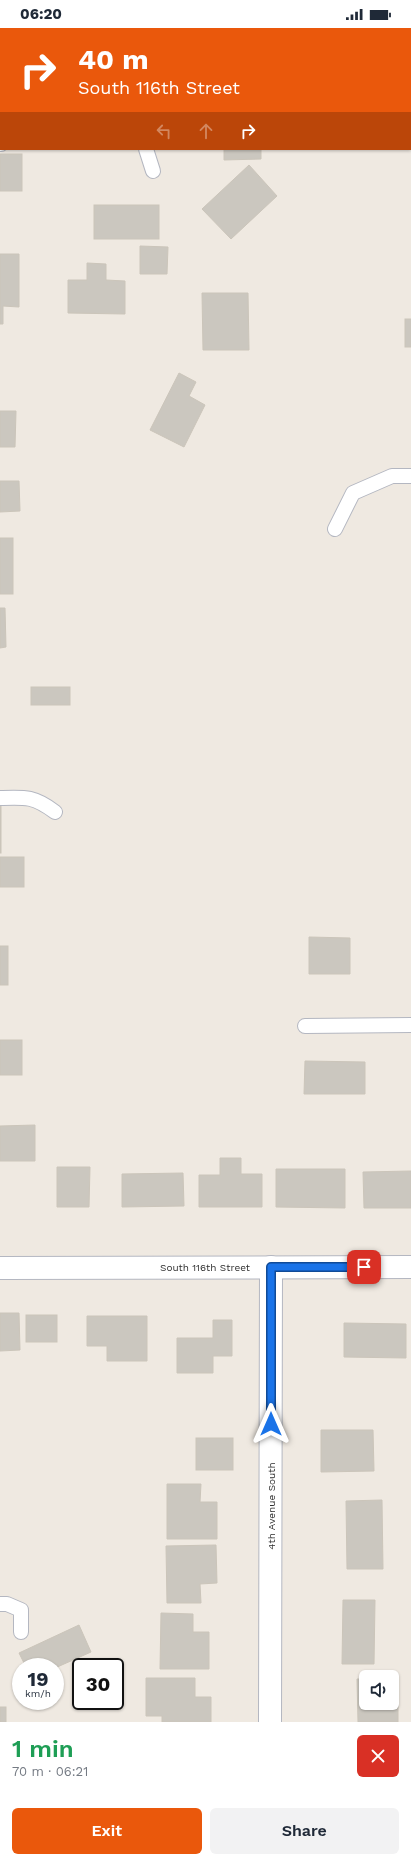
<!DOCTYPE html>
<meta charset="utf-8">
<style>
body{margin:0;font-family:"Work Sans",sans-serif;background:#f2f2f3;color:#1f2937;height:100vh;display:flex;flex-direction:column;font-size:15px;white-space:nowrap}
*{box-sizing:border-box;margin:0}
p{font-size:13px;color:#747a83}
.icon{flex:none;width:22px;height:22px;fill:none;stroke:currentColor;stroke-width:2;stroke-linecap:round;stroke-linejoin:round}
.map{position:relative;height:1694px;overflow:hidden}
.side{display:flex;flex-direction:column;background:#fff;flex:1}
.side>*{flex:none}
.top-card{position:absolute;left:0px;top:0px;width:411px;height:122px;box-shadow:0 1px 3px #0004;background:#ea580c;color:#fff;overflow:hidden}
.tools{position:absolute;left:359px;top:1642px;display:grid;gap:8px}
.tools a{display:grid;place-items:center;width:40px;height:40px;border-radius:6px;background:#fff;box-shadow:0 1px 3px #0004;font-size:20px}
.speed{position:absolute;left:12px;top:1630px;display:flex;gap:8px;font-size:20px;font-weight:700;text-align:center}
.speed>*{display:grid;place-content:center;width:52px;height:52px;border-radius:50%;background:#fff;box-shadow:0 1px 3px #0004;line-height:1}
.speed small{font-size:10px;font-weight:400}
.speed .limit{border:2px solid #111;border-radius:6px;background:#fff;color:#111}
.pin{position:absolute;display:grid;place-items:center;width:34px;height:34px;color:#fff;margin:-17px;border-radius:8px;box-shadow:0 2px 6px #0006}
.me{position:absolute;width:44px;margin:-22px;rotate:0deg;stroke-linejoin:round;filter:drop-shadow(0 0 3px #0008)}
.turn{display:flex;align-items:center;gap:14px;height:84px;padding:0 12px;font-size:18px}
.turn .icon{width:52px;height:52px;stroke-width:2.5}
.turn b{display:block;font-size:28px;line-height:34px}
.lanes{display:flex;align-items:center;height:38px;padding:0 12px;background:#0003;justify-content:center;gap:20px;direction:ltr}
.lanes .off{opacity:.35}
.round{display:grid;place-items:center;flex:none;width:42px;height:42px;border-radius:6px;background:#f2f2f3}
.head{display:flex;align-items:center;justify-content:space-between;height:68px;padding:0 12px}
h1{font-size:24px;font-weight:600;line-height:30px;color:#1e9e55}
.primary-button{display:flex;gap:8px;margin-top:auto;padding:8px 12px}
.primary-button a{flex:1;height:46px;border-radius:6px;background:#ea580c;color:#fff;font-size:16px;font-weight:600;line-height:46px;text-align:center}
.primary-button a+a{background:#f2f2f3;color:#1f2937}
.status{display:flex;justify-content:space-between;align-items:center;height:28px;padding:0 20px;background:#fff;direction:ltr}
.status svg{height:11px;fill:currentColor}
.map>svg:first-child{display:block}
</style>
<div class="status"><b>06:20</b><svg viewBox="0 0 49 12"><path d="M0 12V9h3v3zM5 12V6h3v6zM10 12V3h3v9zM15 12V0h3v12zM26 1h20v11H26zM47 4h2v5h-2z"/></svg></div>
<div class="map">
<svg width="411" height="1694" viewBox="0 0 411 1694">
<rect width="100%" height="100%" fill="#efe9e1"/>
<g fill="#cbc7bf" stroke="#cbc5ba">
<path d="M224,121H261V131L224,132Z"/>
<rect x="0" y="126" width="22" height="37"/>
<path d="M249,137L277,168L231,211L202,181Z"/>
<rect x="94" y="177" width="65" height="34"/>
<path d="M140,218L168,219L167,246H140Z"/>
<path d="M0,226H19V279L3,278V296H0Z"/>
<path d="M87,235L106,236V252L125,253V286L68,285V252H87Z"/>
<path d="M202,265H248L249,322H203Z"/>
<rect x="405" y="291" width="6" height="28"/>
<path d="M179,345L196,354L189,368L205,377L184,419L150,402Z"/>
<path d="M0,383H16L15,419H0Z"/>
<path d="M0,453H19L20,483L0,484Z"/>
<rect x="0" y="510" width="13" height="56"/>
<path d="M0,580H5L6,619L0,620Z"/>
<rect x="31" y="659" width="39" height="18"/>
<rect x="0" y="778" width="1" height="47"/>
<rect x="0" y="829" width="24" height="30"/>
<path d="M309,909L350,910V946H309Z"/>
<rect x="0" y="918" width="8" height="39"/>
<rect x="0" y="1012" width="22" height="35"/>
<path d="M305,1033L365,1034V1066H304Z"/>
<path d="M35,1097V1133H0V1098Z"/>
<path d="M220,1130H241V1146H262V1179H199V1147H220Z"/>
<path d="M57,1139H90L89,1179H57Z"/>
<path d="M276,1141H345V1180L276,1179Z"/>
<path d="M411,1143V1180H364L363,1144Z"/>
<path d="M183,1145L184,1178L122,1179V1146Z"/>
<path d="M0,1285H19L20,1322L0,1323Z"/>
<rect x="26" y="1287" width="31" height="27"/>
<path d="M87,1288H147V1333H107V1318H87Z"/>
<path d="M213,1292H232V1328H213V1345H177V1310H213Z"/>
<path d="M344,1295L406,1296V1330L344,1329Z"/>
<path d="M321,1402H373L374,1443L321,1444Z"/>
<rect x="196" y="1410" width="37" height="32"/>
<path d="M167,1456H201L200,1474H217V1511H167Z"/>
<path d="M382,1472L383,1541H347L346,1473Z"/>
<path d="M216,1517L217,1555L200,1556L201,1575H167L166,1518Z"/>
<path d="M343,1572H375L374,1636H342Z"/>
<path d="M161,1585L193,1586V1604H209V1641H160Z"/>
<path d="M79,1597L91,1624L55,1640L26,1639L19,1625Z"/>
<path d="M146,1650H195V1669H211V1694H162V1688H146Z"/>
<path d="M392,1650H398V1694H358L357,1651H366V1675H392Z"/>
<rect x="0" y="1679" width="6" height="15"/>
</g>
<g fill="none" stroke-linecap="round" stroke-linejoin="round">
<defs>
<g id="lane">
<path d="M0,116H1"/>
<path d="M146,121L153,143"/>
<path d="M335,501L353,465L392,448H411"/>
<path d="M0,770C25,769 34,768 55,784"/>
<path d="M305,998L411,997"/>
<path d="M0,1576H7L21,1582V1604"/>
</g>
<path id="street" d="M270,1694L271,1239"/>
<path id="secondary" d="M0,1240L411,1239"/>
</defs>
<use href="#lane" stroke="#b4b7c1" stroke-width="16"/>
<use href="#street" stroke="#b4b7c1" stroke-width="24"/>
<use href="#secondary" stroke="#b4b7c1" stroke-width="24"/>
<use href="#lane" stroke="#fff" stroke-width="14"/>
<use href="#street" stroke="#fff" stroke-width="22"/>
<use href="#secondary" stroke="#fff" stroke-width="22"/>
</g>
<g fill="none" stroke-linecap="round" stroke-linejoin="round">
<defs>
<path id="route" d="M271,1396V1239H364"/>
</defs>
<use href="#route" stroke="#114b97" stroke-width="10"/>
<use href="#route" stroke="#1a73e8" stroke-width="7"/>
</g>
<g text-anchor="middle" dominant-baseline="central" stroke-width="4" stroke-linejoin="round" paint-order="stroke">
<g font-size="10" fill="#2e2e2e" stroke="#fff">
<text x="205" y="1239">South 116th Street</text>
<text transform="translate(271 1478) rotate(-90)">4th Avenue South</text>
</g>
</g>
</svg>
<div class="tools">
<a><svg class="icon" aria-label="sound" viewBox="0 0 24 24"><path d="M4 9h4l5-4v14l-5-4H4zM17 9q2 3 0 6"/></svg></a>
</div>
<div class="speed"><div>19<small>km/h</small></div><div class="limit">30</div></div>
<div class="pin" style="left:364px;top:1239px;background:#d93025"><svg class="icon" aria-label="arrive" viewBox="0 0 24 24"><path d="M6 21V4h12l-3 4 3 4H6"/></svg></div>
<svg class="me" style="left:271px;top:1396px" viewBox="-20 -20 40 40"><path d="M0-17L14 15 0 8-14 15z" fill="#1a73e8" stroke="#fff" stroke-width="4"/></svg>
<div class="top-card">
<div class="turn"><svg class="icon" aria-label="right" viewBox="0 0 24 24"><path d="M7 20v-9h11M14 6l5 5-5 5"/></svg><div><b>40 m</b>South 116th Street</div></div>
<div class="lanes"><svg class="icon off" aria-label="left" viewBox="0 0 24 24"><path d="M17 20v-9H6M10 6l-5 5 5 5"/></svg><svg class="icon off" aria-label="ahead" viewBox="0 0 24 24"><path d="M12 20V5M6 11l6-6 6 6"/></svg><svg class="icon" aria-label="right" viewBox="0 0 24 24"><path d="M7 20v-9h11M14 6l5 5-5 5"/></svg></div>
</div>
</div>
<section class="side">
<div class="head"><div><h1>1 min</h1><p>70 m · 06:21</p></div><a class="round" style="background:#d93025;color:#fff"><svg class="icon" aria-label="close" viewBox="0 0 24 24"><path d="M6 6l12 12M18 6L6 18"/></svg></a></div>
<div class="primary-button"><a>Exit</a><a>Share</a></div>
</section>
